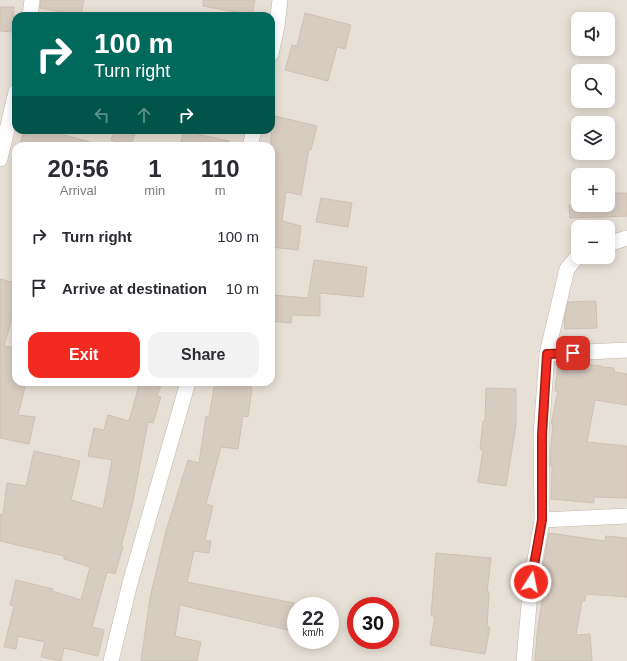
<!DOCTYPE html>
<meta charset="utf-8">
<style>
body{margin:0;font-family:Helvetica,sans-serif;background:#f2f2f3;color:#2b2b33;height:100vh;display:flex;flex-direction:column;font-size:15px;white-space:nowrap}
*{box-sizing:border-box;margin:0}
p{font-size:13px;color:#7c7c81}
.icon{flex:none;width:22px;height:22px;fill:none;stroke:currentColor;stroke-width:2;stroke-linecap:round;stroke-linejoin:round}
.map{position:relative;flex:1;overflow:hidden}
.details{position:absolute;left:12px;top:142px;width:263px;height:244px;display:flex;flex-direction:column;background:#fff;border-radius:12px;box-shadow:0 2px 10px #0003}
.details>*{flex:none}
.top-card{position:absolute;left:12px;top:12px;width:263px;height:122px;border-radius:12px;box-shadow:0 2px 10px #0003;background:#00695c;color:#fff;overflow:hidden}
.tools{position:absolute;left:571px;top:12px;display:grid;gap:8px}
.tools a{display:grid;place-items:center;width:44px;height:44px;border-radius:8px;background:#fff;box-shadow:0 2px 10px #0003;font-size:20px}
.speed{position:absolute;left:287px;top:597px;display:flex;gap:8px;font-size:20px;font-weight:700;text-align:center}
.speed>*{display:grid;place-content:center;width:52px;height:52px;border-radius:50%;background:#fff;box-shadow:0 2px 10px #0003;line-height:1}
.speed small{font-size:10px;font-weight:400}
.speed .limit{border:6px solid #d22;background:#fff;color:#111}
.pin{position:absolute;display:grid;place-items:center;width:34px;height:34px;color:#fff;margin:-17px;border-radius:8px;box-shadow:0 2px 6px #0006}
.me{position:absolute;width:44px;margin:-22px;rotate:10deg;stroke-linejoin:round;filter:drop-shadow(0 0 3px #0008)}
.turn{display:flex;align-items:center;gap:14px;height:84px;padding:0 16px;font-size:18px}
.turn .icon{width:52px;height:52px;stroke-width:2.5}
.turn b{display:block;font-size:28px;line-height:34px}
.lanes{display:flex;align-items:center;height:38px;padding:0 16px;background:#0003;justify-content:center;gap:20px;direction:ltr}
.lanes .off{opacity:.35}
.eta{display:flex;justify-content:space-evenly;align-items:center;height:68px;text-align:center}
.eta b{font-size:24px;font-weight:700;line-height:28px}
.primary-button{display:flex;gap:8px;margin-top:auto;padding:8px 16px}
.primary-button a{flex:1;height:46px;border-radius:12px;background:#f22b20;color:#fff;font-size:16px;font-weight:700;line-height:46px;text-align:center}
.primary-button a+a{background:#f2f2f3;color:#2b2b33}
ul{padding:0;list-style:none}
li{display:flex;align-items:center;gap:12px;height:52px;padding:0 16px}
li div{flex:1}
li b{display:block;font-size:15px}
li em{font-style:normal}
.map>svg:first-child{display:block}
</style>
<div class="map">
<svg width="627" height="661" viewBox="0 0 627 661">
<rect width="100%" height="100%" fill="#f3efe8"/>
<path fill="#e7e0d6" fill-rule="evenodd" d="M0,0H627V661H0ZM16,16H271V130H16ZM578,19H608V49H578ZM578,71H608V101H578ZM578,123H608V153H578ZM16,146H271V382H16ZM578,175H608V205H578ZM578,227H608V257H578ZM296,606H330V640H296ZM356,606H390V640H356Z"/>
<g fill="#d7ccc0" stroke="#cfc0b1">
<path d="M41,0H84L81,15L40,8Z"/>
<path d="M203,0H255L252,15L203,6Z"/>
<path d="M0,7H14L13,32L0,31Z"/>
<path d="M305,13L351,25L345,49L337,47L328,81L285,70L292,45L297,46Z"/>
<path d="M271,115L317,126L311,150L309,149L301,195L286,192L282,221L301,226L298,250L271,247Z"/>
<path d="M24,130H45L90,142L89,146H20Z"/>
<path d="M114,130H136L131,146L111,140Z"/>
<path d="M184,130H197L196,134L229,141L228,146H180Z"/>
<path d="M608,193H627V216L570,218L569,205H608Z"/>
<path d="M321,198L352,203L348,227L316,222Z"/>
<path d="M314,260L367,267L363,297L320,293V316L292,315L291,323L271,321V295L308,298Z"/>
<path d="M0,279L16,283V304L4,346L16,348V382L26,383L18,415L35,417L29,444L0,438Z"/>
<path d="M596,301L597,328L565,329L564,319L568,302Z"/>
<path d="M558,362L602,366V367L614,368V372L627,374V405L595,400L587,442L627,446V498L594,497V503L551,499L552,466H550V456L553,424H551L558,391H555Z"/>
<path d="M140,382H162L157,396L161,397L153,423L148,422L132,506L121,546L123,547L115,574L107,572L92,627L104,630L98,656L64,648L61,661L41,657L45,642L18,636L16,649L4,647L14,606L10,605L16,580L53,589L52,591L81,600L90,567L64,559V556L0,541V514L3,515L7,483L26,486L34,451L80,461L71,500L103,509L112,460L88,456L94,428L104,430L108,415L129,421Z"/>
<path d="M215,382H252L251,389H252L248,417L243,416L238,449L221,447L206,504L213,506L205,540L211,541L209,553L194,551L187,582L294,603L288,630L180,605L175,636L201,642L197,661H141L150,598L166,531L188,460L199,463L206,416L209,417Z"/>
<path d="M486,388L516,389V425L506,486L478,482L483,450L480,449L483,421H485Z"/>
<path d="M549,533L605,541L606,536L627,538V597L586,594L585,601H582L576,635L590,634L592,661H535L537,634L543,596H539L540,583Z"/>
<path d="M436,553L491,558L487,592H489L487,627H490L485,654L430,645L435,616H431Z"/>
</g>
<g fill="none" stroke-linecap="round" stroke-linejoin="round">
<defs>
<g id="minor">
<path d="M30,16L32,0"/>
<path d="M271,54L277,26L280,0"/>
<path d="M250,146L254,130"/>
<path d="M0,159L16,92"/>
<path d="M608,244L627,238"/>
<path d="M547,354L627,350"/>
<path d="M542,520L627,516"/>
<path d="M111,661L130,583L188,382"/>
<path d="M524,661L531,582L542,520L541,435L547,354L567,269L578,256"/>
</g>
</defs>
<use href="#minor" stroke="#c1b8ad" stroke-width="16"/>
<use href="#minor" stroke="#fff" stroke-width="15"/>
</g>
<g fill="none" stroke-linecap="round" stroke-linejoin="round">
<defs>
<path id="route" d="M531,582L542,520V435L547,354L573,353"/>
</defs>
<use href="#route" stroke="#9d1c15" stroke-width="10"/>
<use href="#route" stroke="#f22b20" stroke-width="7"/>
</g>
</svg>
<div class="tools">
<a><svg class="icon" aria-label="sound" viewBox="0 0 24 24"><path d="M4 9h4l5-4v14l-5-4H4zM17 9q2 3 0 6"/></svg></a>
<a><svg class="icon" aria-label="search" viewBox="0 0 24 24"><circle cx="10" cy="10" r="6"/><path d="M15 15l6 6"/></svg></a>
<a><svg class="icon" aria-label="layers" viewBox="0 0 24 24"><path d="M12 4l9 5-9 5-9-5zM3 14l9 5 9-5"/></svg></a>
<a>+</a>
<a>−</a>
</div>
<div class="speed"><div>22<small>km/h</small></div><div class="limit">30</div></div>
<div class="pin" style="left:573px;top:353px;background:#d93025"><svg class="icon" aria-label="arrive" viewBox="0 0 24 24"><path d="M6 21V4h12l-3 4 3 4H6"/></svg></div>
<svg class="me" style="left:531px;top:582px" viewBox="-20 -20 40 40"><circle r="17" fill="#f22b20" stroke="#fff" stroke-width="3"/><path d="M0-11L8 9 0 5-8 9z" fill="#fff"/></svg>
<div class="top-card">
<div class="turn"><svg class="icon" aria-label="right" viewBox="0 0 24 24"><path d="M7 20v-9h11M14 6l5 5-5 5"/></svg><div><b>100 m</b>Turn right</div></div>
<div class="lanes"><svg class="icon off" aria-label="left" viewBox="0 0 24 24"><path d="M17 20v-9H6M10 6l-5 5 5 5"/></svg><svg class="icon off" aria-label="ahead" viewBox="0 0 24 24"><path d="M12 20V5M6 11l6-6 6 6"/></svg><svg class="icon" aria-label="right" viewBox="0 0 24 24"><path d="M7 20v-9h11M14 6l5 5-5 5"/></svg></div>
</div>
<section class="details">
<div class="eta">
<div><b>20:56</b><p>Arrival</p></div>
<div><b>1</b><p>min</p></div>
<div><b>110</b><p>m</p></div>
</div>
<ul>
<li><svg class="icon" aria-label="right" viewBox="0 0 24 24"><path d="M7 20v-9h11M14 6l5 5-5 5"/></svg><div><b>Turn right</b></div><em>100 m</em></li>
<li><svg class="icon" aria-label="arrive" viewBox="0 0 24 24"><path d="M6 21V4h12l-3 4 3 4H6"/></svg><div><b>Arrive at destination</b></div><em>10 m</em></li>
</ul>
<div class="primary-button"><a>Exit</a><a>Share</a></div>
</section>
</div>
